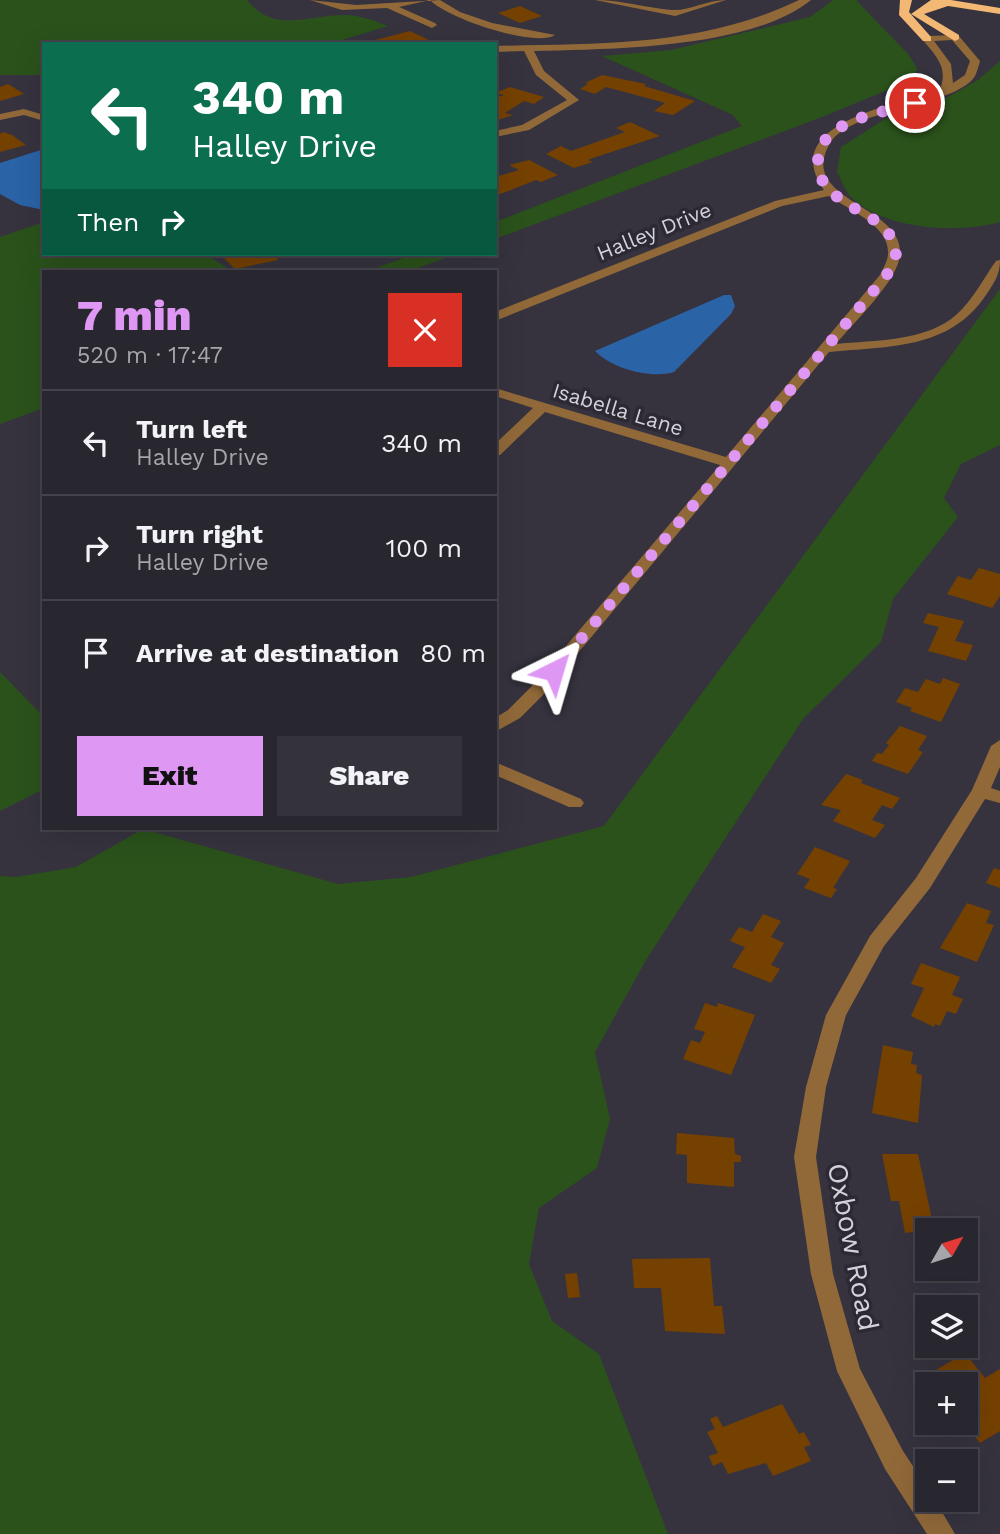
<!DOCTYPE html>
<meta charset="utf-8">
<style>
body{margin:0;font-family:"Work Sans",sans-serif;background:#34323b;color:#f1f3f6;height:100vh;display:flex;flex-direction:column;font-size:26px;white-space:nowrap}
*{box-sizing:border-box;margin:0}
p{font-size:23px;color:#a5a5aa}
.icon{flex:none;width:38px;height:38px;fill:none;stroke:currentColor;stroke-width:2;stroke-linecap:round;stroke-linejoin:round}
.map{position:relative;flex:1;overflow:hidden}
.details{position:absolute;left:42px;top:270px;width:455px;height:560px;display:flex;flex-direction:column;background:#28262f;border-radius:0px;box-shadow:0 7px 28px #0002,0 0 0 2px #44434b}
.details>*{flex:none}
.banner{position:absolute;left:42px;top:42px;width:455px;height:214px;border-radius:0px;box-shadow:0 7px 28px #0002,0 0 0 2px #44434b;background:#0b6e4f;color:#fff;overflow:hidden}
.needle{width:46px;rotate:51deg}
.fabs{position:absolute;left:915px;top:1218px;display:grid;gap:14px}
.fabs a{display:grid;place-items:center;width:63px;height:63px;border-radius:0px;background:#28262f;box-shadow:0 7px 28px #0002,0 0 0 2px #44434b;font-size:35px}
.pin{position:absolute;display:grid;place-items:center;width:60px;height:60px;color:#fff;margin:-30px;border:4px solid #fff;border-radius:50%;box-shadow:0 2px 7px #0007}
.me{position:absolute;width:77px;margin:-38px;rotate:40deg;stroke-linejoin:round;filter:drop-shadow(0 0 5px #0008)}
.turn{display:flex;align-items:center;gap:24px;height:147px;padding:0 35px;font-size:32px}
.turn .icon{width:91px;height:91px;stroke-width:2.5}
.turn b{display:block;font-size:49px;line-height:60px}
.then{display:flex;align-items:center;height:66px;padding:0 35px;background:#0003;gap:14px;font-size:26px}
.round{display:grid;place-items:center;flex:none;width:74px;height:74px;border-radius:0px;background:#34323b}
.headline{display:flex;align-items:center;justify-content:space-between;height:119px;padding:0 35px}
h1{font-size:42px;font-weight:800;line-height:52px;color:#de98f3}
.primary-button{display:flex;gap:14px;margin-top:auto;padding:14px 35px}
.primary-button a{flex:1;height:80px;border-radius:0px;background:#de98f3;color:#111;font-size:28px;font-weight:800;line-height:80px;text-align:center}
.primary-button a+a{background:#34323b;color:#f1f3f6}
ul{padding:0;list-style:none}
li{display:flex;align-items:center;gap:21px;height:105px;padding:0 35px;border-top:2px solid #44434b}
li div{flex:1}
li b{display:block;font-size:26px}
li em{font-style:normal}
.map>svg:first-child{display:block}
</style>
<div class="map">
<svg width="1000" height="1534" viewBox="0 0 1000 1534">
<rect width="100%" height="100%" fill="#36333f"/>
<g fill="#2b521b">
<path d="M0,0H247C277,38 317,10 356,16C367,18 378,22 388,26L329,44H44V75H0Z"/>
<path d="M833,0H856L909,55L918,70L897,86L822,117L495,239V222L742,126L733,115L602,56L671,50L810,17Z"/>
<path d="M1000,61V222C957,234 883,230 850,196C845,190 841,179 837,172L841,147L890,116L941,101L978,80Z"/>
<path d="M44,222V254H205L232,271H44V408L0,424V237Z"/>
<path d="M414,254H456L409,271H368Z"/>
<path d="M1000,289V445L961,464L944,498L958,517L893,599L881,642L803,719L646,960L595,1052L610,1119L597,1168L539,1208L529,1264L552,1321L599,1354L668,1534H0V876L16,877L76,867L143,829L338,884L411,877L604,826Z"/>
<path d="M0,672L44,717V789L0,811Z"/>
</g>
<g fill="#2a63a6">
<path d="M44,149V210L20,205L0,194V163Z"/>
<path d="M724,295H731L735,306L731,314L674,372C651,379 612,369 595,351Z"/>
</g>
<g fill="#754101">
<path d="M520,6L542,16L520,23L498,13Z"/>
<path d="M410,31L429,40L417,44H360Z"/>
<path d="M602,75L646,84L644,86L695,101L673,115L654,111L665,103L662,102L606,87L595,94L580,89L588,84L585,83Z"/>
<path d="M8,84L24,94L0,101V87Z"/>
<path d="M510,87L544,97L534,104L524,101L505,113L513,115L495,121V98L504,95L495,93Z"/>
<path d="M630,122L660,136L593,158L588,160L593,162L574,168L546,154L561,146L571,151L622,133L625,132L616,128Z"/>
<path d="M4,132L12,135L26,145L0,152V134Z"/>
<path d="M529,160L558,175L541,182L536,180L495,196V177L519,170L509,165Z"/>
<path d="M215,254H273L278,260L235,269L222,256Z"/>
<path d="M979,568L1000,574V596L992,608L947,594L958,576L971,580Z"/>
<path d="M928,613L964,621L955,641L973,645L966,661L928,651L939,627L923,623Z"/>
<path d="M943,678L960,684L941,722L910,711L912,708L896,702L905,688L918,692L926,679L940,684Z"/>
<path d="M900,726L927,736L918,750L923,752L908,774L872,761L877,753L882,754L889,745L886,743Z"/>
<path d="M846,774L863,780L861,783L900,798L892,809L882,805L872,820L885,825L875,838L833,821L841,810L821,805Z"/>
<path d="M815,847L850,861L833,888L837,889L831,898L804,888L810,879L797,874Z"/>
<path d="M994,868L1000,870V888L986,883Z"/>
<path d="M967,903L991,911L986,923L994,925L977,962L940,948Z"/>
<path d="M763,914L781,921L771,937L784,943L771,965L780,969L771,983L732,967L745,947L730,941L739,927L752,932Z"/>
<path d="M921,963L960,977L952,995L963,999L956,1014L947,1011L940,1026L935,1024L934,1027L911,1016L924,988L911,984Z"/>
<path d="M705,1003L717,1007L718,1003L755,1015L731,1075L683,1059L691,1040L700,1043L705,1032L694,1029Z"/>
<path d="M883,1045L913,1052L911,1064L917,1065L916,1073L922,1075L918,1123L872,1113Z"/>
<path d="M677,1133L734,1138L735,1154L741,1156V1162H734V1187L687,1183V1155L676,1154Z"/>
<path d="M882,1154H918L934,1229L905,1233L899,1201H891Z"/>
<path d="M710,1258L714,1306H722L725,1334L665,1331L661,1288H634L632,1259Z"/>
<path d="M577,1273L580,1297L568,1298L565,1274Z"/>
<path d="M965,1353L985,1378L1000,1369V1431L980,1443L964,1423L966,1384H938L929,1374Z"/>
<path d="M782,1404L799,1434L804,1432L811,1445L804,1447L811,1461L773,1476L766,1463L728,1474L722,1462L713,1466L709,1456L718,1453L707,1432L715,1429L710,1419L717,1416L723,1427Z"/>
</g>
<g fill="none" stroke-linecap="round" stroke-linejoin="round">
<g fill="#916939" fill-rule="evenodd">
<path d="M310,0L356,5L440,0L460,12L492,23L555,35C534,48 447,18 430,0L399,7L435,23L437,25L432,28L387,8L342,10Z"/>
<path d="M595,0C622,0 646,8 672,10C689,11 707,0 726,0L675,16Z"/>
<path d="M799,0H811C751,49 609,49 534,51L544,71L579,100L529,130L495,137V131L522,125L567,100L536,75L524,51L495,52V46C601,43 701,47 799,0Z"/>
<path d="M958,35L980,61C979,65 977,72 975,76C955,108 849,107 829,145C798,201 903,205 900,254C899,280 853,323 836,344C874,340 927,342 957,314C973,300 983,279 996,261L1000,260C1000,275 994,283 986,295C949,350 889,346 829,352L543,695L520,718L495,732V718L508,710L531,687L720,465L545,412L500,455L495,456V444L533,408L495,396V388L726,457L880,275C883,269 888,260 888,254C890,225 848,210 829,196L782,206L495,321V312L775,201L824,190C776,122 900,105 940,89C949,67 935,55 922,39L927,36ZM952,40L970,61L965,75L953,83L951,64L934,41Z"/>
<path d="M24,109L44,115V121L24,115L0,120V114Z"/>
<path d="M1000,740V767L991,788L1000,791V803L985,799L930,888L884,946L846,1015L826,1087L816,1157L833,1274L860,1369L903,1451L928,1489V1500H935L955,1534H927L885,1469L837,1371L811,1274L794,1157L806,1087L826,1015L870,936L916,878L972,790L991,746Z"/>
<path d="M495,762L581,799L584,803L581,807H569L495,775Z"/>
</g>
<g fill="#f3b873" fill-rule="evenodd">
<path d="M900,0H912L909,12L931,37V41H923L899,15Z"/>
<path d="M951,0L1000,8V14L948,6L924,14L959,35V39L955,41L911,14L931,0Z"/>
</g>
</g>
<g fill="none" stroke-linecap="round" stroke-linejoin="round">
<path stroke="#de98f3" stroke-width="12" stroke-dasharray="0 21.6" d="M554,671L886,276C893,265 900,254 893,241C884,220 857,212 840,199C828,190 818,179 818,164C816,119 884,113 915,103"/>
</g>
<g text-anchor="middle" dominant-baseline="central" stroke-width="7" stroke-linejoin="round" paint-order="stroke">
<g font-size="21" fill="#d3d2d9" stroke="#2c2934">
<text transform="translate(654 231) rotate(-22)">Halley Drive</text>
<text transform="translate(618 409) rotate(17)">Isabella Lane</text>
</g>
<g font-size="28" fill="#d3d2d9" stroke="#2c2934">
<text transform="translate(853 1247) rotate(79)">Oxbow Road</text>
</g>
</g>
</svg>
<div class="fabs">
<a><svg class="needle" viewBox="-14 -14 28 28"><path d="M0-13l5 13h-10z" fill="#e53935"/><path d="M0 13l5-13h-10z" fill="#a5a5aa"/></svg></a>
<a><svg class="icon" aria-label="layers" viewBox="0 0 24 24"><path d="M12 4l9 5-9 5-9-5zM3 14l9 5 9-5"/></svg></a>
<a>+</a>
<a>−</a>
</div>
<div class="pin" style="left:915px;top:103px;background:#d93025"><svg class="icon" aria-label="arrive" viewBox="0 0 24 24"><path d="M6 21V4h12l-3 4 3 4H6"/></svg></div>
<svg class="me" style="left:554px;top:671px" viewBox="-20 -20 40 40"><path d="M0-17L14 15 0 8-14 15z" fill="#de98f3" stroke="#fff" stroke-width="4"/></svg>
<div class="banner">
<div class="turn"><svg class="icon" aria-label="left" viewBox="0 0 24 24"><path d="M17 20v-9H6M10 6l-5 5 5 5"/></svg><div><b>340 m</b>Halley Drive</div></div>
<div class="then">Then<svg class="icon" aria-label="right" viewBox="0 0 24 24"><path d="M7 20v-9h11M14 6l5 5-5 5"/></svg></div>
</div>
<section class="details">
<div class="headline"><div><h1>7 min</h1><p>520 m · 17:47</p></div><a class="round" style="background:#d93025;color:#fff"><svg class="icon" aria-label="close" viewBox="0 0 24 24"><path d="M6 6l12 12M18 6L6 18"/></svg></a></div>
<ul>
<li><svg class="icon" aria-label="left" viewBox="0 0 24 24"><path d="M17 20v-9H6M10 6l-5 5 5 5"/></svg><div><b>Turn left</b><p>Halley Drive</p></div><em>340 m</em></li>
<li><svg class="icon" aria-label="right" viewBox="0 0 24 24"><path d="M7 20v-9h11M14 6l5 5-5 5"/></svg><div><b>Turn right</b><p>Halley Drive</p></div><em>100 m</em></li>
<li><svg class="icon" aria-label="arrive" viewBox="0 0 24 24"><path d="M6 21V4h12l-3 4 3 4H6"/></svg><div><b>Arrive at destination</b></div><em>80 m</em></li>
</ul>
<div class="primary-button"><a>Exit</a><a>Share</a></div>
</section>
</div>
